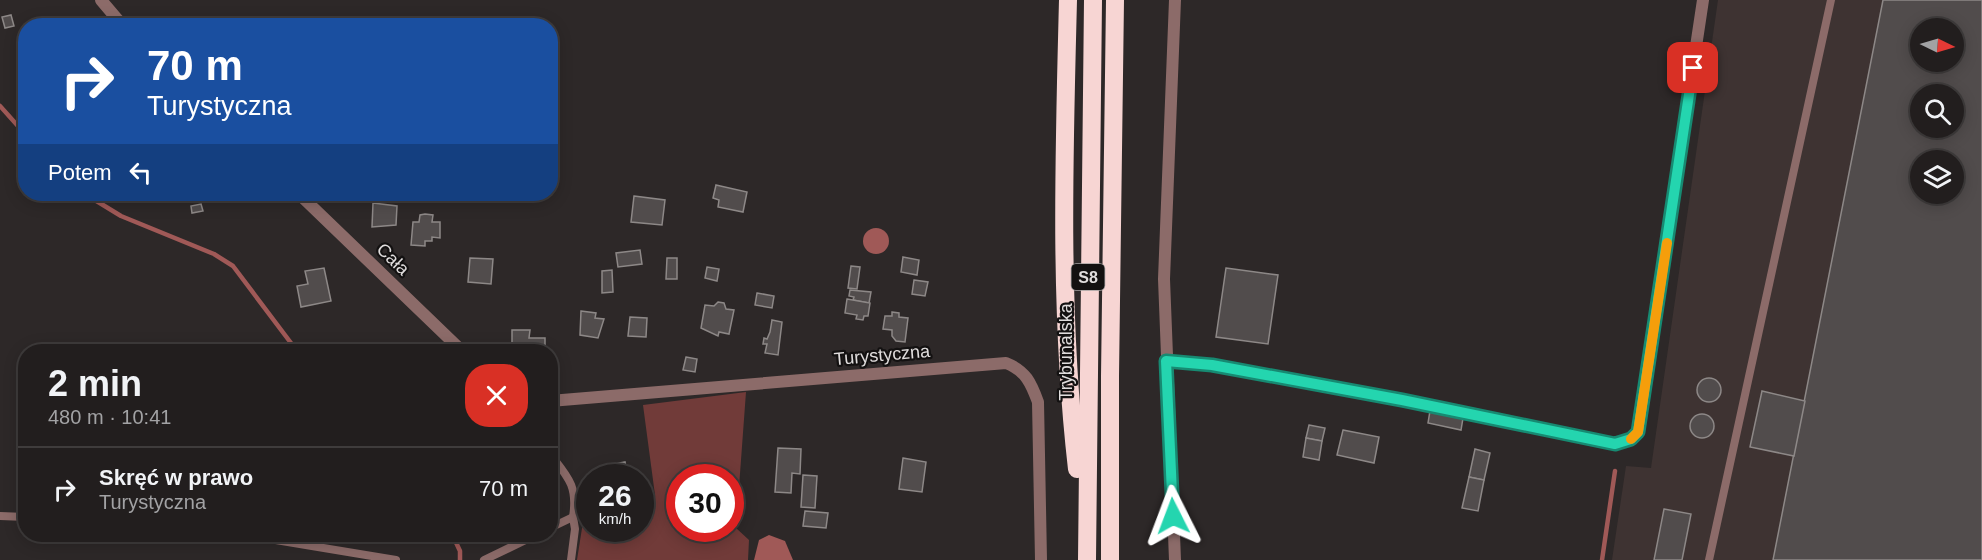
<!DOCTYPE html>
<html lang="pl">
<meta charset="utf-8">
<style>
body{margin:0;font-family:Helvetica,sans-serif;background:#2e2b2b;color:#f1f3f6;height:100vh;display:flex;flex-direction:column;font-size:22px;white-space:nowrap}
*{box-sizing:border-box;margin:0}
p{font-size:20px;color:#a2a2a4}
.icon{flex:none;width:33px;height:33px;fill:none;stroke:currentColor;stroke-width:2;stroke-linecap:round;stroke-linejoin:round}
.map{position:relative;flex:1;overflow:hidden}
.panel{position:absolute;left:18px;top:344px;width:540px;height:198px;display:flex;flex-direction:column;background:#221e1e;border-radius:24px;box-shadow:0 3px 15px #0003,0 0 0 2px #3f3c3c}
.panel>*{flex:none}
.hud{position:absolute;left:18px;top:18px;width:540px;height:183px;border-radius:24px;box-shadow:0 3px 15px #0003,0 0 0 2px #3f3c3c;background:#1a4fa0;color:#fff;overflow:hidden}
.needle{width:39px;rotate:95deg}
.controls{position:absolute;left:1910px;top:18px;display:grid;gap:12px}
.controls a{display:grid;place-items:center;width:54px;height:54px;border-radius:50%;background:#221e1e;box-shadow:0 3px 15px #0003,0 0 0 2px #3f3c3c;font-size:30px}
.speed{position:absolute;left:576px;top:464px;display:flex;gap:12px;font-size:30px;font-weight:700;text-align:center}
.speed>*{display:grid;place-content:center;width:78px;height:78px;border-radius:50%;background:#221e1e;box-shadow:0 3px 15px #0003,0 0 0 2px #3f3c3c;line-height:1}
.speed small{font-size:15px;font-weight:400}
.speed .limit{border:9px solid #d22;background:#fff;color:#111}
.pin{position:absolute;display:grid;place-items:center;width:51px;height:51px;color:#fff;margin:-26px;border-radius:12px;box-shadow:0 3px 9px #0006}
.me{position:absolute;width:66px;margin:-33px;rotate:357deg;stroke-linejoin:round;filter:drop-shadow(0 0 4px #0008)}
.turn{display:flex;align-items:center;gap:21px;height:126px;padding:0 30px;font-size:27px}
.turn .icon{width:78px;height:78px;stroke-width:2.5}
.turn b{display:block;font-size:42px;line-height:51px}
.then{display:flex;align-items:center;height:57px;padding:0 30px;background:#0003;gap:12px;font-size:22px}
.round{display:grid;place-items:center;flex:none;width:63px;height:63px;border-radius:24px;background:#2e2b2b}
.headline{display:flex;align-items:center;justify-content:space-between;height:102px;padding:0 30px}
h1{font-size:36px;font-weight:700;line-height:45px}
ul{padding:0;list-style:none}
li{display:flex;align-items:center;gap:18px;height:84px;padding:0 30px;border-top:2px solid #3f3c3c}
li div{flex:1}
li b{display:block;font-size:22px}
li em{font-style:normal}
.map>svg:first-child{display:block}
</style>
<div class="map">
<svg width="1982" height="560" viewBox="0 0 1982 560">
<rect width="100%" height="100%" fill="#2d2828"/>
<path fill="#3e3332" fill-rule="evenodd" d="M1718,0H1982V560H1612L1626,466L1651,468ZM1920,28H1953V62H1920ZM1920,94H1953V128H1920ZM1920,160H1953V194H1920Z"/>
<path fill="#713b39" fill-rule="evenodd" d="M746,392L736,528L749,540L748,560H577L586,503H589L590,528H640L641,497L655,495L643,405ZM680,477H730V528H680Z"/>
<g fill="#a05957">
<circle cx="876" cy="241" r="13"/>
<path d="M769,535L785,541L793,560H754L759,540Z"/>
</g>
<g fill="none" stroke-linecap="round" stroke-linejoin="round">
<g stroke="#a05957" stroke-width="4.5">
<path d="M0,106L26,135"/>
<path d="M85,194L121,216L214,254L233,266L297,351"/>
<path d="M452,534L460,551V560"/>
<path d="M1602,560L1615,471"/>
</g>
</g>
<g fill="#514c4c" stroke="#8d8887" stroke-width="1.5" fill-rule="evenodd">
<path d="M1883,0H1982V560H1773ZM1920,28H1953V62H1920ZM1920,94H1953V128H1920ZM1920,160H1953V194H1920Z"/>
<path d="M11,15L14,26L5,28L2,17Z"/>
<path d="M716,185L747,192L743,212L718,207L719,200L713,198Z"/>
<path d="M634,196L665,200L662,225L631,222Z"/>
<path d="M373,203L397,206L396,225L372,227Z"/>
<path d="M201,204L203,211L192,213L191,206Z"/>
<path d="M425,214L433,215L432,222H440V238L432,237V241H425V246L411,245L413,222H419L420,215Z"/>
<path d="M640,250L642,264L618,267L616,253Z"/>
<path d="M903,257L919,260L917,275L901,272Z"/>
<path d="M470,258L493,259L491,284L468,282Z"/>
<path d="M667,258H677V279H666Z"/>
<path d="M851,266L860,267L857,289L848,288Z"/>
<path d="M707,267L719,269L717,281L705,278Z"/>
<path d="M324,268L331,301L301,307L297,286L308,284L305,271Z"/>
<path d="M1226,268L1278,275L1268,344L1216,337Z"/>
<path d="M612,270L613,292L602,293V271Z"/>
<path d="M914,280L928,282L925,296L912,294Z"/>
<path d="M850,290L871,292L869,303L853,300L854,297L849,296Z"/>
<path d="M757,293L774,296L772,308L755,305Z"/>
<path d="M847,299L870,303L868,316H864L863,320L856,319L857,315L845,313Z"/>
<path d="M718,302L724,303L726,309L734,310L729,334L719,332L718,336L701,328L705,305L714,306Z"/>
<path d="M581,311L596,313L595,318L604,319L598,338L580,335Z"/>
<path d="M892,312L899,313V317L908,318L905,342L896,341L892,336V330L883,329L885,316H892Z"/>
<path d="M630,317L647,318L646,337L628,336Z"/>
<path d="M772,320L782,322L778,355L765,353L767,344H763L764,338L767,339L770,332Z"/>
<path d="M512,330H530L529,338H545V350L550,351H519V348L512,347Z"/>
<path d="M686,357L697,359L695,372L683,370Z"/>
<circle cx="1709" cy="390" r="12"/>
<path d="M1762,391L1805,401L1794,456L1750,447Z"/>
<path d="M1430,411L1463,418L1461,430L1428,423Z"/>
<circle cx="1702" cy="426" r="12"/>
<path d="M1309,425L1325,428L1322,441L1306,438Z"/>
<path d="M1343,430L1379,437L1374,463L1337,455Z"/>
<path d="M1306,438L1322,441L1319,460L1303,457Z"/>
<path d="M778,448L801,449L800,474L792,473L791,493L775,492Z"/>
<path d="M1475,449L1490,453L1484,480L1469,477Z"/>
<path d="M903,458L926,462L922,492L899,489Z"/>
<path d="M625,462L628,477H607L605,466Z"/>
<path d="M803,475L817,476L815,508L801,507Z"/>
<path d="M1469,477L1484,480L1478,511L1462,508Z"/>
<path d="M1664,509L1691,514L1682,560H1654Z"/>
<path d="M805,511L828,513L826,528L803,526Z"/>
</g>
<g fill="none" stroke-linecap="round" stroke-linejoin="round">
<g stroke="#8c6b69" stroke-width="8">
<path d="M550,454C568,477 578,486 573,517L550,528"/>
<path d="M0,516L26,517"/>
<path d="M239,534L396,560"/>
<path d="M484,560L538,534"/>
<path d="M571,560L575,529L573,517"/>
<path d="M1709,560L1831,0"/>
</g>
<g stroke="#8c6b69" stroke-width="12">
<path d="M101,0L123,26"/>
<path d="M299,194L462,351"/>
<path d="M1165,361L1212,365L1402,400L1615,444L1631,439L1638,432L1703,0"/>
<path d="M550,401L1006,363C1026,371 1031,383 1038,402L1041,560"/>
<path d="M1175,560L1164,279L1175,0"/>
</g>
<g stroke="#f7d5d3" stroke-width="18">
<path d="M1068,0C1064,157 1059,312 1077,469"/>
<path d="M1087,560L1093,0"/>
<path d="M1110,560V376L1115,0"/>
</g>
</g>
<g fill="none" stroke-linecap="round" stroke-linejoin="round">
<defs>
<path id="route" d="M1173,516L1166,361L1212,365L1402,400L1615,444L1631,439L1638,432L1693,68"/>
</defs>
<use href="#route" stroke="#178a72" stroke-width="15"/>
<use href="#route" stroke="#24d5af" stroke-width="10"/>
<path stroke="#f59e0b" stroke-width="10" d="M1631,439L1638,432L1667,243"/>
</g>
<g text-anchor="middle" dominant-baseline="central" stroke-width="4.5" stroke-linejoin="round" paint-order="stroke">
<rect fill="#131111" stroke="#a2a0a0" stroke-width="1.5" x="1071.5" y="264" width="33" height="26" rx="4.5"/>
<g font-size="16" font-weight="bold" fill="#e0dddd">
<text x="1088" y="277">S8</text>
</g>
<g font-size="18" fill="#e0dddd" stroke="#131111">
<text transform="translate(393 259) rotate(44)">Cała</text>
<text transform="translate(1066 352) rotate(-90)">Trybunalska</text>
<text transform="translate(882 355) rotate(-5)">Turystyczna</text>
</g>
</g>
</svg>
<div class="controls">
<a><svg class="needle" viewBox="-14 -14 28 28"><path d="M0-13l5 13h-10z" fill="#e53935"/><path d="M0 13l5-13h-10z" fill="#a2a2a4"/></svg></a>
<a><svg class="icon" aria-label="search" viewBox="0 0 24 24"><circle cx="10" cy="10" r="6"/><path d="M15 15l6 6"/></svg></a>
<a><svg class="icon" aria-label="layers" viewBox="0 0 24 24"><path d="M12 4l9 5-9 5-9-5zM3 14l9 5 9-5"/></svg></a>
</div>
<div class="speed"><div>26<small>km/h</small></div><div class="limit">30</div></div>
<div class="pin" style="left:1693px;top:68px;background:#d93025"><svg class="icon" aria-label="arrive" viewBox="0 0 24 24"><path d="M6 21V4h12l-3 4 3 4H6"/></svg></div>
<svg class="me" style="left:1173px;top:516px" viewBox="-20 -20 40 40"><path d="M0-17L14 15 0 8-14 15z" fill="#24d5af" stroke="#fff" stroke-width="4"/></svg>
<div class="hud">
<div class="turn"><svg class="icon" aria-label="right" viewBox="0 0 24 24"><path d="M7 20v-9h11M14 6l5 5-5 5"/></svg><div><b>70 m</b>Turystyczna</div></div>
<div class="then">Potem<svg class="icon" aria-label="left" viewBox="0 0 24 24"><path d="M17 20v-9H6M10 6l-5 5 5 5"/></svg></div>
</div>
<section class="panel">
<div class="headline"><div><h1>2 min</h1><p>480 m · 10:41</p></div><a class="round" style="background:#d93025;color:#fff"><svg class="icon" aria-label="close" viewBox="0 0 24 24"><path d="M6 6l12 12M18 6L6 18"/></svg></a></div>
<ul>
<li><svg class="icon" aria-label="right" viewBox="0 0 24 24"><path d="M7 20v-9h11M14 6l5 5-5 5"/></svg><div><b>Skręć w prawo</b><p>Turystyczna</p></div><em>70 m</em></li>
</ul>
</section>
</div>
